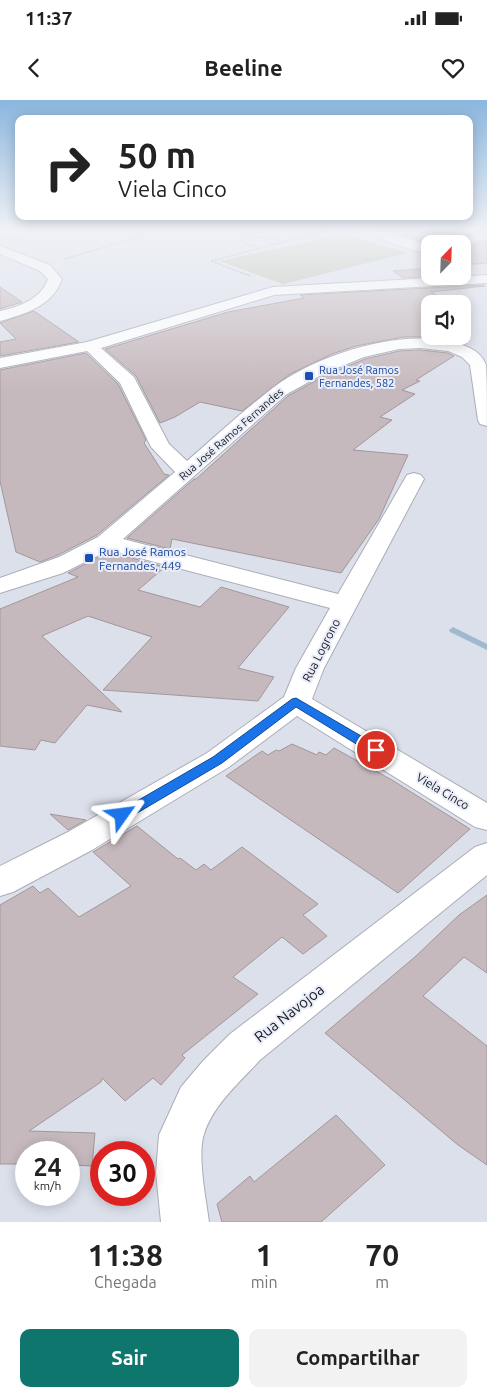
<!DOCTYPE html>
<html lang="pt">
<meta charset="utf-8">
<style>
body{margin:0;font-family:Ubuntu,sans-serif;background:#f2f2f2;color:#222;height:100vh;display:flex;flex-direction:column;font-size:19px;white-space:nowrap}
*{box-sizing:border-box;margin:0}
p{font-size:16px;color:#767676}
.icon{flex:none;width:28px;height:28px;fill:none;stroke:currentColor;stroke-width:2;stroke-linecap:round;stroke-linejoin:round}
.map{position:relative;height:1122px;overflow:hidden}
.drawer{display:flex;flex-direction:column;background:#fff;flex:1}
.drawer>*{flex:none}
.top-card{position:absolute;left:15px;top:15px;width:458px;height:105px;border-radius:10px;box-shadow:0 2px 12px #0003;background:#fff;color:#222;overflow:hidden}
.needle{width:32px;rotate:23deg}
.controls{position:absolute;left:421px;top:135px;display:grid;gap:10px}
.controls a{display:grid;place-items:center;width:50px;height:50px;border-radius:10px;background:#fff;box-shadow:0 2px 12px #0003;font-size:25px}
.speed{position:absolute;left:15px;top:1041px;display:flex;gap:10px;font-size:25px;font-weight:700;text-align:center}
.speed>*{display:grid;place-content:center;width:65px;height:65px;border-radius:50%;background:#fff;box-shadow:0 2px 12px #0003;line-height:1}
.speed small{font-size:12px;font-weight:400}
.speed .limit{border:8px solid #d22;background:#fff;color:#111}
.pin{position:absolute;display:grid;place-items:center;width:42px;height:42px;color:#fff;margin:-21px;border:2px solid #fff;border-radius:50%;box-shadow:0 1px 5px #0007}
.me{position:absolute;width:55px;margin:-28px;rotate:59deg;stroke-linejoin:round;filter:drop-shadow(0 0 4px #0008)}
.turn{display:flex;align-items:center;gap:18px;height:105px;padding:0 20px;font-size:22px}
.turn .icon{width:65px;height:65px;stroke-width:2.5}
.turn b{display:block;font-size:35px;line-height:42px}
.eta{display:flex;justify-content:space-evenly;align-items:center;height:85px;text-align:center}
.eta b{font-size:30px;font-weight:700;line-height:35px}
.button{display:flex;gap:10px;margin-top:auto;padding:10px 20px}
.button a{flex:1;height:58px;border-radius:10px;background:#0f766e;color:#fff;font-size:20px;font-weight:700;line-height:58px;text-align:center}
.button a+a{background:#f2f2f2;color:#222}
.status{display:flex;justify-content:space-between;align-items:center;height:35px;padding:0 25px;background:#fff;direction:ltr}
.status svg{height:14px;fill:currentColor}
header{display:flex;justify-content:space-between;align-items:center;height:65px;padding:0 20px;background:#fff;font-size:22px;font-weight:700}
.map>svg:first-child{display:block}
</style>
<div class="status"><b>11:37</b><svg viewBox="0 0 49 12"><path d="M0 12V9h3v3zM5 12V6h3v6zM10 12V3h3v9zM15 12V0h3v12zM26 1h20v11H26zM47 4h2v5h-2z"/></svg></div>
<header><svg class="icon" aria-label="back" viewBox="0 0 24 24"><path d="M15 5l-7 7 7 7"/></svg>Beeline<svg class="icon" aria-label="heart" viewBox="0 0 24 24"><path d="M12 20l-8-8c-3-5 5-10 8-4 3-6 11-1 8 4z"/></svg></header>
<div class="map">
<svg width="487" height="1122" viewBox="0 0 487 1122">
<rect width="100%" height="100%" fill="#dce0eb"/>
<path fill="#b8bda7" d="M343,134L408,153L283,184L220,161Z"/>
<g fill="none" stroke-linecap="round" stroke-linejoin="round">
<path fill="#9fbace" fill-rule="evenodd" d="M453,527L487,544V550L450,532L449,530Z"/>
</g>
<g fill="#c6b9bd" stroke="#a3969a">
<path d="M390,131H441L463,136L455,139L452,144L430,145Z"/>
<path d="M484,141L487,142V163L462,165V149Z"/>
<path d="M430,168L431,176L403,178L393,171Z"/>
<path d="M483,185L485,186L431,192L452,204H430V236H462V210L469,213L466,244L426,237H403L356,246L332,254L290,274L242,311L200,302L175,317L160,323L136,276L105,249L228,212L304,198L300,195Z"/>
<path d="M0,187L22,202L0,209Z"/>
<path d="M34,211L79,242L0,256V242L16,239L0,223Z"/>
<path d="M420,250L448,253L454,256L416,280L420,281L402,290L415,294L380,317L392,320L353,350L408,355L379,419L341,473L172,439L170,449L127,438L194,379H196L288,296L326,275L365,259L399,251Z"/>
<path d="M86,253L118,284L146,340L144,343L164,374L169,375L97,435L58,455L40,462L16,452L0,381V270Z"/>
<path d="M109,452L165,467L138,490L200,507L221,487L289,507L238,568L274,577L258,601L103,590L152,537L88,516L42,536L122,612L87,605L55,643L41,640L35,650L0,646V509L78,477L68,473Z"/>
<path d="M292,644L317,655L319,652L326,655L334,648L392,680L470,729L398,793L226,676L262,651L268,655L276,650L279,651Z"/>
<path d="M50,714L86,720L68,730Z"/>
<path d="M137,726L178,759L180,758L196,770L204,764L211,770L242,747L318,804L303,815L327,836L303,854L282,837L233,877L258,894L182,955L185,958L161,985L153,978L125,1001L102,978L101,982L29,1031L95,1033L92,1066L69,1065V1052H26V1064H0V805L33,786L40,793L48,788L79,817L131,786L93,752Z"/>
<path d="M487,795V873L464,857L423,896L487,946V1065L458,1045L325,933L416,856L459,815Z"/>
<path d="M336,1015L385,1065L321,1122H222L217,1104L250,1076L254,1082Z"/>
</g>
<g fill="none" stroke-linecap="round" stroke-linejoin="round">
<defs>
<g id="minor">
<path d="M0,131H30L24,135L0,138Z"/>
<path d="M374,131C393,131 412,141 430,147V155L388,142Z"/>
<path d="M483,131H487V138L462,147V144H454L456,141Z"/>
<path d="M0,146L50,165L62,179C53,206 25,214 0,221V211C19,207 41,199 48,179L40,171L0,154Z"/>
<path d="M487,175V183L274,195L101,248L134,277L169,344L187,361C216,336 244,310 274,287C315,256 395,230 446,241C461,244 480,248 486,265C487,275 487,313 487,326L480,324L478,320L470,265L462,257L448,251L420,248L399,249L364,257L325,273L287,294L123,439L338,494L407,375L414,373L421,375L424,379L324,568L312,599L487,703V730L475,727L297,616L229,667L92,750L13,792L0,796V766L68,732L207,653L284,597L296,568L330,508L109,450L63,473L0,493V478L59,457L98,437L175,372L151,347L120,283L87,251L0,268V258L87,242L273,187Z"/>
<path d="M487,743V775L260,960C240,982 213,1005 204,1034C197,1055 206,1099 209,1122H161L156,1073L159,1035L181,987L203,961L230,934L475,747Z"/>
</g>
</defs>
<use href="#minor" stroke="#aaadb8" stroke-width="2"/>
<g stroke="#83878e" stroke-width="1" stroke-dasharray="2 1" stroke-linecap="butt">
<path d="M255,131L241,142L257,147"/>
<path d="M248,135L281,141"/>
<path d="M65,159L158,131"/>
<path d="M250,176L211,161L326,131"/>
</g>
<use href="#minor" fill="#fff" fill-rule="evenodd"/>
</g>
<linearGradient id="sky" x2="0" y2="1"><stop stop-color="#8bb6de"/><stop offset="0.45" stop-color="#eff1f6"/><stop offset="1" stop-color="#eff1f6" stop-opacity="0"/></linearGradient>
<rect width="487" height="288" fill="url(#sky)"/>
<path fill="#1a73e8" stroke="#114b97" d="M296,598L380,647L382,650L380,653H371L296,607L222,663L127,719H118L116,715L118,712L213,657L292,599Z"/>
<g fill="#1a4fb4" stroke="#e9edf9" stroke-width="2">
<rect x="304" y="271" width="10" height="10" rx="2.5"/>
<rect x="84" y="453" width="10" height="10" rx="2.5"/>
</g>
<g text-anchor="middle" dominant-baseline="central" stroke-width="4" stroke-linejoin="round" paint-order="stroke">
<g font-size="11" fill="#164399" stroke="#e9edf9" text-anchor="start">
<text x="319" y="270">Rua José Ramos<tspan x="319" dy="13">Fernandes, 582</tspan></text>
</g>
<g font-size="11" fill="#17191c" stroke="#e9edf9">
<text transform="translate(231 334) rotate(-41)">Rua José Ramos Fernandes</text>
</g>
<g font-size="12" fill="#164399" stroke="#e9edf9" text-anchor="start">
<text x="99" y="451">Rua José Ramos<tspan x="99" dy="14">Fernandes, 449</tspan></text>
</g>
<g font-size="12" fill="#17191c" stroke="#e9edf9">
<text transform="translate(321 550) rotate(-63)">Rua Logrono</text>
<text transform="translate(443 691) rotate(31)">Viela Cinco</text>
</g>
<g font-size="15" fill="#17191c" stroke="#e9edf9">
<text transform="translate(289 913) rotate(-38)">Rua Navojoa</text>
</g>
</g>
</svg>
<div class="controls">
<a><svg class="needle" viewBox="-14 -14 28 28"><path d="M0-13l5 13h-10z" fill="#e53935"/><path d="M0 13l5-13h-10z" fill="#767676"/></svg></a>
<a><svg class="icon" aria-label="sound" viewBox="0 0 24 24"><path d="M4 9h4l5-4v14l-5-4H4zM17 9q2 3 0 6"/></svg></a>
</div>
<div class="speed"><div>24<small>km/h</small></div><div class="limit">30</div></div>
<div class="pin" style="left:376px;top:650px;background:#d93025"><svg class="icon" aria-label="arrive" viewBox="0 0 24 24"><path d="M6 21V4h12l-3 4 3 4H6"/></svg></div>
<svg class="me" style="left:122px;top:715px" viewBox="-20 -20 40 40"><path d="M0-17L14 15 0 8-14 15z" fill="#1a73e8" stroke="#fff" stroke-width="4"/></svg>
<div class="top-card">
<div class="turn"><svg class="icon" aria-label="right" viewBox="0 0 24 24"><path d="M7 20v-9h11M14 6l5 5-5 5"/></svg><div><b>50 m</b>Viela Cinco</div></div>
</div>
</div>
<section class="drawer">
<div class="eta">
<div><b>11:38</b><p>Chegada</p></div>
<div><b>1</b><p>min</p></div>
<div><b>70</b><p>m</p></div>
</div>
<div class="button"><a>Sair</a><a>Compartilhar</a></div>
</section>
